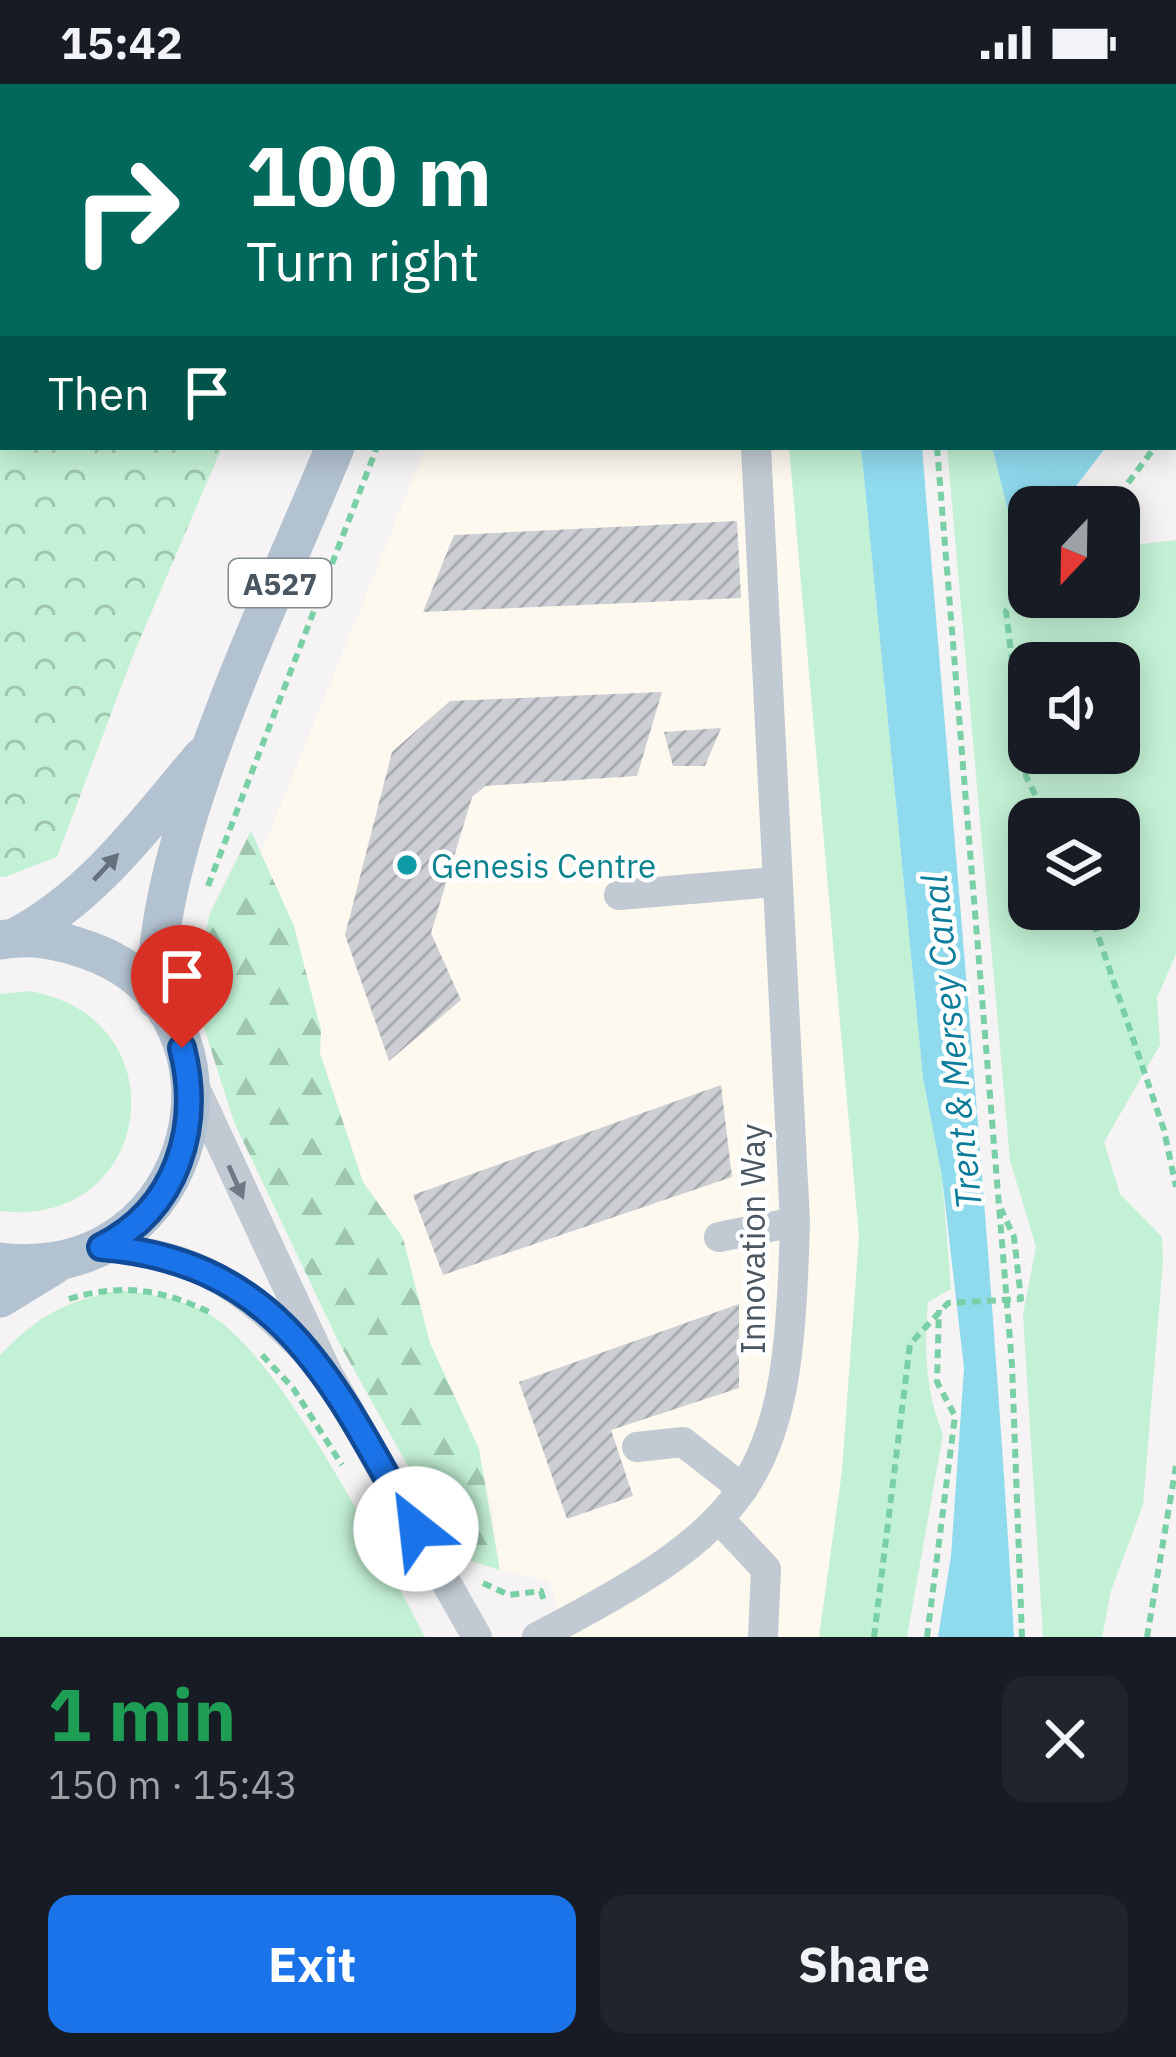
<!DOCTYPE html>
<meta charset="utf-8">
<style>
body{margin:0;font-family:"IBM Plex Sans",sans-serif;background:#20242c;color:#f1f3f6;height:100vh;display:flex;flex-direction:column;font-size:45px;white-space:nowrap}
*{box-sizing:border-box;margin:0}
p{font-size:39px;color:#9ea1a6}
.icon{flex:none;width:66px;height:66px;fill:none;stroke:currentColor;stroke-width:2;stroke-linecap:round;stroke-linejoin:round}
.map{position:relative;height:1553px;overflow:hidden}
.side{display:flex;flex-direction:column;background:#171b24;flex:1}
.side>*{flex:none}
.banner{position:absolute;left:0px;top:0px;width:1176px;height:366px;box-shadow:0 6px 30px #0003;background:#00695c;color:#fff;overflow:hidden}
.needle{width:78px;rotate:202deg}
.tools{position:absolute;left:1008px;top:402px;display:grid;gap:24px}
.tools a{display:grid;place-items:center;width:132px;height:132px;border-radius:24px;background:#171b24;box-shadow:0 6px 30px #0003;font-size:60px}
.pin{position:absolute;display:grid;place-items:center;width:102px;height:102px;color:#fff;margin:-123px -51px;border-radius:50% 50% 50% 0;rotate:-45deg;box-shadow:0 0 12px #0007}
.pin .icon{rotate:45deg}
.me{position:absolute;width:132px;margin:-66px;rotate:331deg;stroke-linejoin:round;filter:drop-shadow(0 0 9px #0008)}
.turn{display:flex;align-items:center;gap:42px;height:252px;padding:0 48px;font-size:54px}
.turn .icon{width:156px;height:156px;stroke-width:2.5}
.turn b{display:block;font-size:84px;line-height:102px}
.then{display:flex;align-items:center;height:114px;padding:0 48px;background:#0003;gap:24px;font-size:45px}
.round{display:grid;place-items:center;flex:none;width:126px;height:126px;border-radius:24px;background:#20242c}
.headline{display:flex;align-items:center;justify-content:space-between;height:204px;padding:0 48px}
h1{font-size:72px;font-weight:800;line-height:90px;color:#1e9e55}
.primary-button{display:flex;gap:24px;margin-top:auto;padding:24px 48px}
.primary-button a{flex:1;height:138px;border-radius:24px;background:#1a73e8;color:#fff;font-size:48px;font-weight:800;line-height:138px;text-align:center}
.primary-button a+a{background:#20242c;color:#f1f3f6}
.status{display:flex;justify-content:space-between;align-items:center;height:84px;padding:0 60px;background:#171b24;direction:ltr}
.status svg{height:33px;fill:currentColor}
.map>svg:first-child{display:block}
</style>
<div class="status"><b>15:42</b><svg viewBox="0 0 49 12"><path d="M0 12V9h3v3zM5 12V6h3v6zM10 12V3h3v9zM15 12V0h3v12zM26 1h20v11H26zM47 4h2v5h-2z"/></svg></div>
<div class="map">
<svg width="1176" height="1553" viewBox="0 0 1176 1553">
<defs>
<pattern id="forest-firs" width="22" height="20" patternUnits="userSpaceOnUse" patternTransform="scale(3)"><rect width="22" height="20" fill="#c3f1d5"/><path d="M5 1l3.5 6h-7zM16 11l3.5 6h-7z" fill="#a0c6b0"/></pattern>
<pattern id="park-crowns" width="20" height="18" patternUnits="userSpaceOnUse" patternTransform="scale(3)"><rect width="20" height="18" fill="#c3f1d5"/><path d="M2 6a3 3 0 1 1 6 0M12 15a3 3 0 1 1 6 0" fill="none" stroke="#a0c6b0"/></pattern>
<pattern id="building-hatch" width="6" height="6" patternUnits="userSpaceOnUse" patternTransform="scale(3)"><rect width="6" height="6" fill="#cdcfd5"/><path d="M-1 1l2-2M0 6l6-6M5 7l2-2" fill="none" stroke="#a8abb0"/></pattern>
</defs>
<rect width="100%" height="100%" fill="#f5f3f3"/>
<path fill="#fdf9ef" d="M426,363H789L859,1152L842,1387L819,1553H568L549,1497L500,1486L310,1126L224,861Z"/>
<g fill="#c3f1d5" fill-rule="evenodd">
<path d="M789,363H861L923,994L942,1093L951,1205L928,1218C924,1262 925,1308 943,1350L907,1553H819L842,1387L859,1152Z"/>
<path d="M947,363H992L1011,439L1029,441V513H1119V463L1176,456V870L1157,914L1160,961L1104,1058L1120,1110L1162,1153L1163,1177L1143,1421L1111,1507L1102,1553H1043L1023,1230L1036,1163L1010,1076ZM1029,579H1119V669H1029ZM1029,735H1119V825H1029Z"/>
<path d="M30,907C184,935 153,1146 0,1127V910Z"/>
<path d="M119,1206C149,1210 182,1214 209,1230C280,1271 384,1474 425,1553H0V1271C40,1230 63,1219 119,1206Z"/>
</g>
<path fill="url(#forest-firs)" d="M251,747L294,842L321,946L320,969L363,1098L403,1154L430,1259L479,1365L500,1486L459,1473L339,1259L234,1038L192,906L210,829Z"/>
<path fill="url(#park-crowns)" d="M0,0H380L3,3V363H222L134,569L57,773L5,793H0Z"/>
<g fill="#90daee">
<path d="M861,363H922C954,760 991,1155 1014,1553H938L951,1472L964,1284L942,1093L923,994Z"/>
<path d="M992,363H1106L1060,423H1029V441L1011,439Z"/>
</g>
<g fill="url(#building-hatch)">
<path d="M737,437L741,514L423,528L454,451Z"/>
<path d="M662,608L637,692L485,702L472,713L431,849L461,916L389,977L345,851L392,668L450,617Z"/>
<path d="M721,644L705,682H673L664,648Z"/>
<path d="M721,1001L732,1093L443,1191L413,1111Z"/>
<path d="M739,1220V1304L611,1346L633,1412L567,1435L519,1298Z"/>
</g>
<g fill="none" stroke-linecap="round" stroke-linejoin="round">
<g stroke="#7ad0a6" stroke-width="6" stroke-dasharray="9 6" stroke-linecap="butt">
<path d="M903,0L904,3"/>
<path d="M19,3V0"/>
<path d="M0,90L3,75"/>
<path d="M1173,333L1176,328"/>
<path d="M937,363L1012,1281L1022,1553"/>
<path d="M1110,423L1155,363"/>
<path d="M1029,505L1006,527L1026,692L1047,735"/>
<path d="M208,802L377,363"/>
<path d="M1089,825L1164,1046L1176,1103"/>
<path d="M69,1215C121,1199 162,1205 211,1229"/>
<path d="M262,1271L293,1304L342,1381"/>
<path d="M483,1499L509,1511L541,1507L544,1517"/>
<path d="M874,1553L910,1260L948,1219L1021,1215L1014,1153L1001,1125"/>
<path d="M927,1553L955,1332L937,1298L939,1226"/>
<path d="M1147,1553L1176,1382"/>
</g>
<g stroke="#c1cad2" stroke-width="30">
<path d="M736,0V3"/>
<path d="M619,811L775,798"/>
<path d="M190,993L327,1288L477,1553"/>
<path d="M719,1153L795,1138"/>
<path d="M101,1163C202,1171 240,1202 310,1271"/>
<path d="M637,1363L683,1358L743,1405"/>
<path d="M719,1435L766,1485L763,1553"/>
<path d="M537,1553C762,1437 789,1390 795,1138L756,363"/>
</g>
<g stroke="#b3c2d1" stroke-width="39">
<path d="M489,3L490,0"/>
<path d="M14,854C93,813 146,739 202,673"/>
<path d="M0,856C31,850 60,856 90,867C261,928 203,1203 0,1178"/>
<path d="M157,916C149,763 276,509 335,363"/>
<path d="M0,1214L54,1181"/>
</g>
</g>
<defs><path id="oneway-solid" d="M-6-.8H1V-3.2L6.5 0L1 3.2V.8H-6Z" transform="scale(3)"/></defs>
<use fill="#64717d" href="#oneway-solid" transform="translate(106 783) rotate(-47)"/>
<use fill="#6e7983" href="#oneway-solid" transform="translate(236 1098) rotate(66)"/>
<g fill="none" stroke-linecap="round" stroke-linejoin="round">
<defs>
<path id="route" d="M182,964C202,1042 178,1125 101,1163C284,1178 335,1303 416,1445"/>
</defs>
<use href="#route" stroke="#114b97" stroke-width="30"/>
<use href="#route" stroke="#1a73e8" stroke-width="21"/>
</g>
<circle fill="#0f9aa8" stroke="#fff" stroke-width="4.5" cx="407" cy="781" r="12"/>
<g text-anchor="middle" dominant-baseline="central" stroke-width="9" stroke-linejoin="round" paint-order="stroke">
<rect fill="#fff" stroke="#808990" stroke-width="3" x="229" y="475" width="102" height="48" rx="9"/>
<g font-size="30" font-weight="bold" fill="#4a5661">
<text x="280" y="499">A527</text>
</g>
<g font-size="33" fill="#0d838f" stroke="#fff" text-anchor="start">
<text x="431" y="781">Genesis Centre</text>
</g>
<g font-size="33" fill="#4a5661" stroke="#fff">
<text transform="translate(752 1155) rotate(-90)">Innovation Way</text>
</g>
<g font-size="36" font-style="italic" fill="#0c7c9b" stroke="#fff">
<text transform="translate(951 958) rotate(-96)">Trent &amp; Mersey Canal</text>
</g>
</g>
</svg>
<div class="tools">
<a><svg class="needle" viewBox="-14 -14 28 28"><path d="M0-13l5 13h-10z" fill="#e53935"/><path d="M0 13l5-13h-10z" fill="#9ea1a6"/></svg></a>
<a><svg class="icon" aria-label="sound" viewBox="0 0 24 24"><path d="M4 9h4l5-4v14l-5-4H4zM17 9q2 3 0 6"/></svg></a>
<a><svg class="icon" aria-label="layers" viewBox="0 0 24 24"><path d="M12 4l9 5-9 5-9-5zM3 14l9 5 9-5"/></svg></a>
</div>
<div class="pin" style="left:182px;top:964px;background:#d93025"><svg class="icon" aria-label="arrive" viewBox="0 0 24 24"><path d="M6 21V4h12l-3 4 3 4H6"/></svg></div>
<svg class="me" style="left:416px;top:1445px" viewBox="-20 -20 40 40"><circle r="19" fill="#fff"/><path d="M0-13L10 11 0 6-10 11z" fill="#1a73e8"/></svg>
<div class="banner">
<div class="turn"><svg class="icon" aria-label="right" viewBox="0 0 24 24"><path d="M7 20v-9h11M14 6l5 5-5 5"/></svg><div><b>100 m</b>Turn right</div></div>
<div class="then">Then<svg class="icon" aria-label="arrive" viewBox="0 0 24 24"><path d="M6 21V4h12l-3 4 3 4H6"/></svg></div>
</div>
</div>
<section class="side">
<div class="headline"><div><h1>1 min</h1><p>150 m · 15:43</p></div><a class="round"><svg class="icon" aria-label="close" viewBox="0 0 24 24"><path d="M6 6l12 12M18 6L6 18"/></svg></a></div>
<div class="primary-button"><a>Exit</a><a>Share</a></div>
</section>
